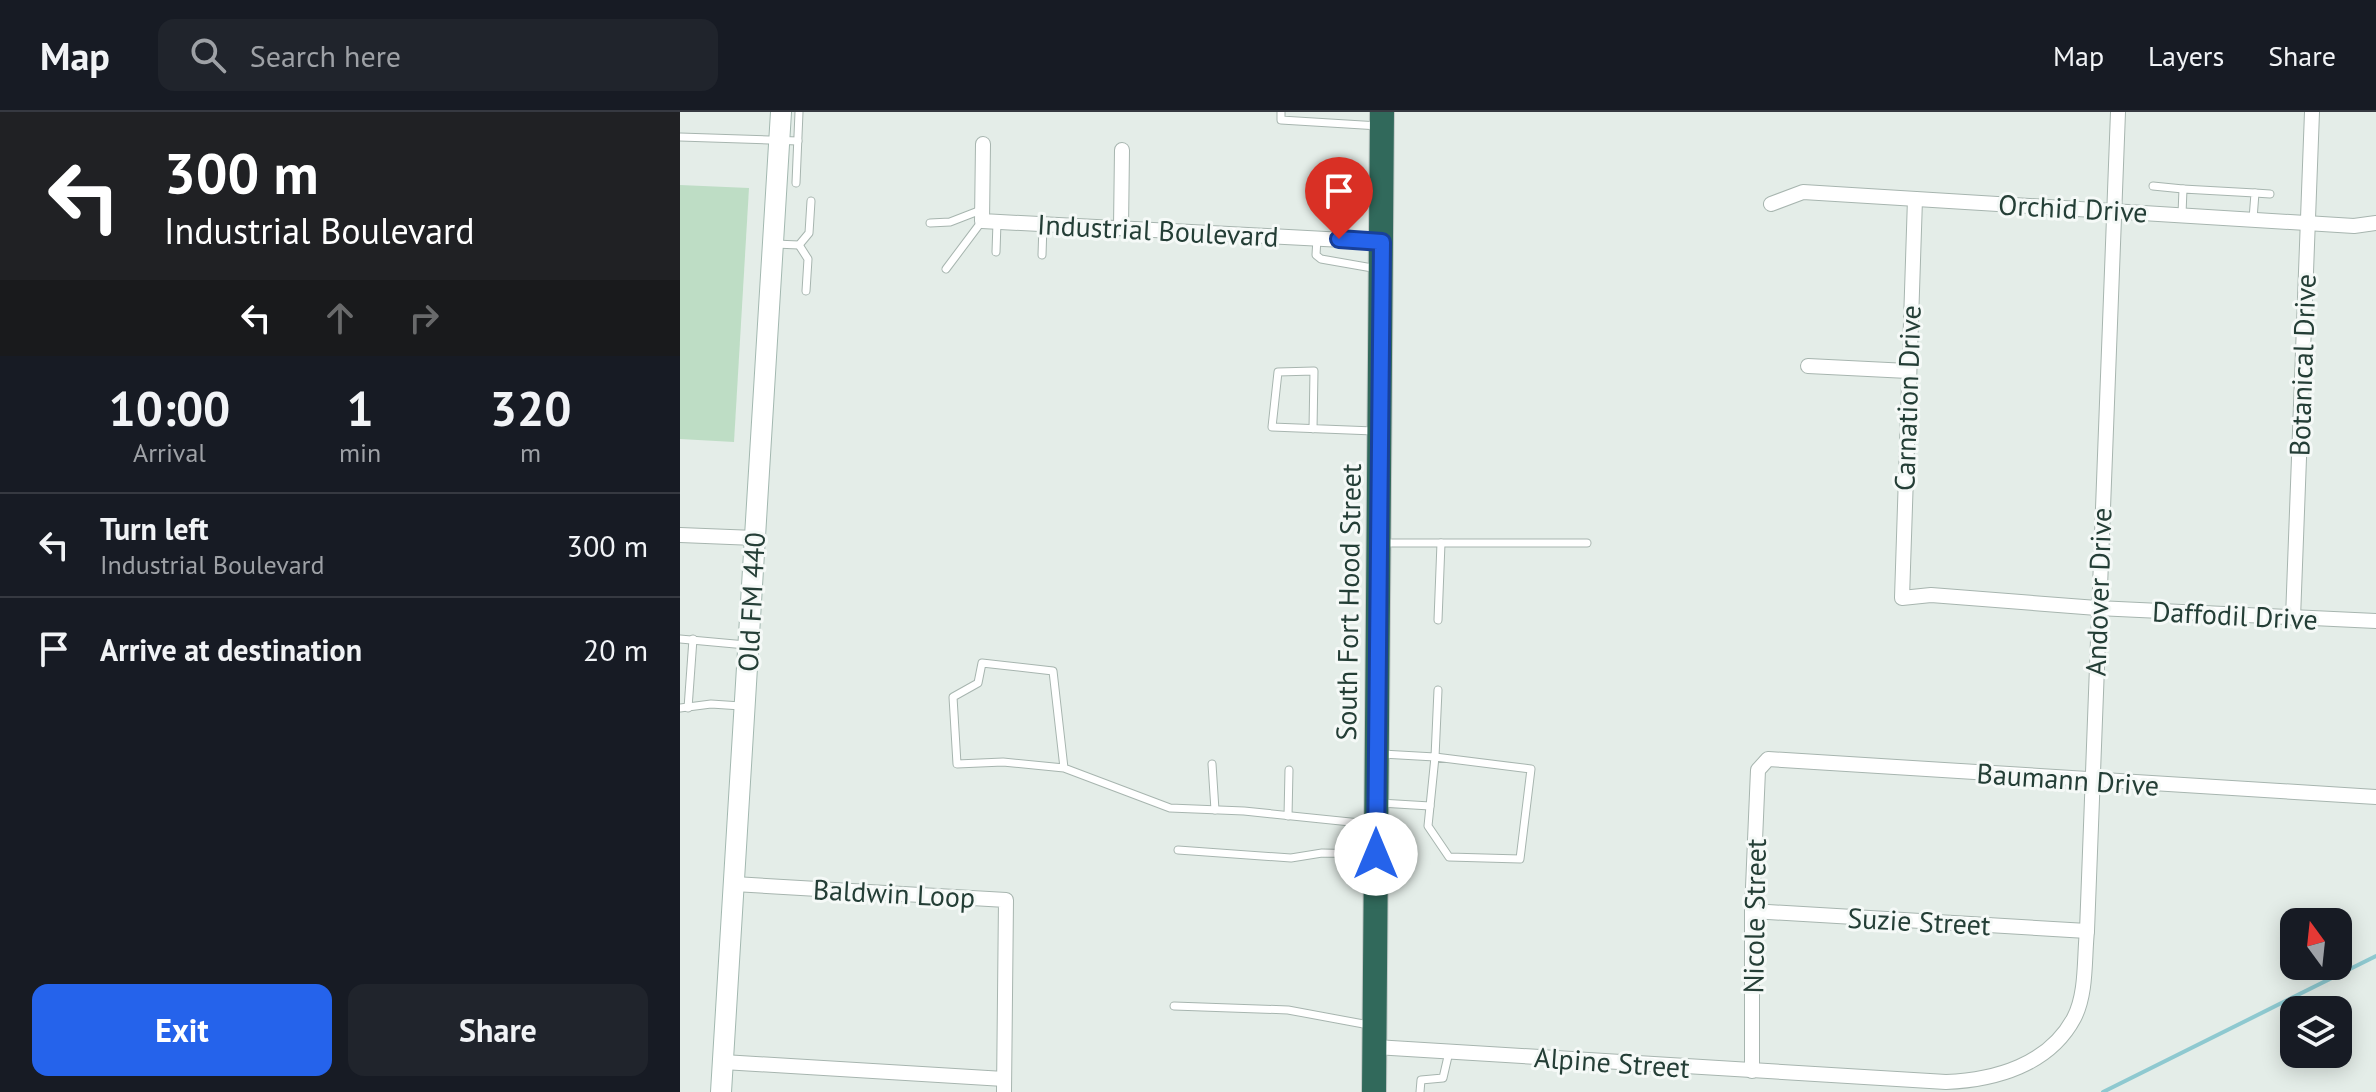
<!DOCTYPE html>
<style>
body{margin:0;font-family:"PT Sans",sans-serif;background:#20242c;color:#f1f3f6;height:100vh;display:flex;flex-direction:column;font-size:30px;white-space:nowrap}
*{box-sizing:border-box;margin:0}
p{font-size:26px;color:#9ea1a6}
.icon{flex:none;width:44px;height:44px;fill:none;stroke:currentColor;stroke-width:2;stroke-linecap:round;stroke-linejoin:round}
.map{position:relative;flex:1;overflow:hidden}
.drawer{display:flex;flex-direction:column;background:#171b24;width:680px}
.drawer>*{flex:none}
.guide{background:#202124;color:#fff;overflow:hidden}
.needle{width:52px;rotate:345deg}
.fabs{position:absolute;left:1600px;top:796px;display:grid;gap:16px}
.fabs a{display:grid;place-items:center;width:72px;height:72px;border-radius:16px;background:#171b24;box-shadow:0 4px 20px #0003;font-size:40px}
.pin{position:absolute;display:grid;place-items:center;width:68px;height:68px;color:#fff;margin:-82px -34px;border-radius:50% 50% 50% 0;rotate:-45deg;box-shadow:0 0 8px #0007}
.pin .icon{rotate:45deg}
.me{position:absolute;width:88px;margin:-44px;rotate:0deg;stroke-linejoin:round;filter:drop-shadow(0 0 6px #0008)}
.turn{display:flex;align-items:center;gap:28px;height:168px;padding:0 32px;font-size:36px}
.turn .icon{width:104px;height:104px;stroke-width:2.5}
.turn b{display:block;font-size:56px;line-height:68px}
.lanes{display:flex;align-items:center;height:76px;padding:0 32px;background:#0003;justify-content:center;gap:40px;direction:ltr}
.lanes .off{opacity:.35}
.eta{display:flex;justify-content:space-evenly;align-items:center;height:136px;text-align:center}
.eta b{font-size:48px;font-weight:700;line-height:56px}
.cta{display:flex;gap:16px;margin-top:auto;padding:16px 32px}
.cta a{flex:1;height:92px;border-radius:16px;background:#2563eb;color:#fff;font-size:32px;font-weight:700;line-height:92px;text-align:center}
.cta a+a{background:#20242c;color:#f1f3f6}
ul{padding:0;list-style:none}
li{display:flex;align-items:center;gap:24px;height:104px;padding:0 32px;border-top:2px solid #363941}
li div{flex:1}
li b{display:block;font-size:30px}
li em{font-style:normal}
header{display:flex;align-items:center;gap:48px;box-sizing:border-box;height:112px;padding:0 40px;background:#171b24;border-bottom:2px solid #363941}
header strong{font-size:38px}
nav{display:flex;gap:44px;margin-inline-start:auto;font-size:28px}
.search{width:560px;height:72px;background:#20242c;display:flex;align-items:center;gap:20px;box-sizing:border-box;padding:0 28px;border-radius:16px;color:#9ea1a6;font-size:30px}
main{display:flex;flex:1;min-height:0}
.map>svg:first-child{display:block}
</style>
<header>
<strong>Map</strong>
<div class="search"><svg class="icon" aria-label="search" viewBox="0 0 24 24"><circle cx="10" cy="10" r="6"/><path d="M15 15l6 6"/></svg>Search here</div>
<nav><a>Map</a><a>Layers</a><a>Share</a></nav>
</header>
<main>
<section class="drawer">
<div class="guide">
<div class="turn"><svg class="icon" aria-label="left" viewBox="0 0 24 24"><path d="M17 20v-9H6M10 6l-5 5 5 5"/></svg><div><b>300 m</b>Industrial Boulevard</div></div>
<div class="lanes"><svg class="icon" aria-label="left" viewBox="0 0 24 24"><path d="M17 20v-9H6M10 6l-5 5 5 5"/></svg><svg class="icon off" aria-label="ahead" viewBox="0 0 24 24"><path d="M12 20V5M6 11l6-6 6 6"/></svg><svg class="icon off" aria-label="right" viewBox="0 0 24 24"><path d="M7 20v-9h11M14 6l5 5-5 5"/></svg></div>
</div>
<div class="eta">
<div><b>10:00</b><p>Arrival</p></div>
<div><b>1</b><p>min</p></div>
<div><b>320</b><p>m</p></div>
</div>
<ul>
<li><svg class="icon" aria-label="left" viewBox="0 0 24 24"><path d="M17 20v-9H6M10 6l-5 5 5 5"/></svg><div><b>Turn left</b><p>Industrial Boulevard</p></div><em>300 m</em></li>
<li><svg class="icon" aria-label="arrive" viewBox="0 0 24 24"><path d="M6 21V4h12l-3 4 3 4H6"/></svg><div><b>Arrive at destination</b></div><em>20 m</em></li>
</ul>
<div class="cta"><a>Exit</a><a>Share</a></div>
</section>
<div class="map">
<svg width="1696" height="980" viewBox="0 0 1696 980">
<rect width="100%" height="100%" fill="#e4ede8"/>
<path fill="#beddc5" d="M0,73L69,76L54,330L0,327Z"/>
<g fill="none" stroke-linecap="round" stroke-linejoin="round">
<path stroke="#8ec9d0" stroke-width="4" d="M1423,980L1696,844"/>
<defs>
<g id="lane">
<path d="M601,0V8L699,14"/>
<path d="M0,25L118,29"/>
<path d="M116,71L119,0"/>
<path d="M1473,74L1503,77"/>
<path d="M1575,81L1590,82"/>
<path d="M1502,102L1503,77L1575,81L1573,107"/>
<path d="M250,111L270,110L301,98"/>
<path d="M637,126L636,143L641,147L698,157"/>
<path d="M95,132L119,133L129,121L131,89"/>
<path d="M119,133L128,147L126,179"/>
<path d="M316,140L317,110"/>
<path d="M362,143L363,113"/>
<path d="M266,157L302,109"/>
<path d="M633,317L634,259L598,260L592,315L694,319"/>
<path d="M701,431H907"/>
<path d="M758,508L761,431"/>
<path d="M0,527L66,533"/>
<path d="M0,596L31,592L61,594"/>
<path d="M8,596L13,527"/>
<path d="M702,642L755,645L758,578"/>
<path d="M755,645L851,657L840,747L769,745L748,714Z"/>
<path d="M532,652L535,698"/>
<path d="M384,656L373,559L302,551L298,571L273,585L277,652L323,650L384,656L490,696L564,699L690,712"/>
<path d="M700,691L750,694"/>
<path d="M608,704L609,658"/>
<path d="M498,738L611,746L642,741L690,742"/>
<path d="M494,894L608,898L689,913"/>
<path d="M740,980L741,968L763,966L769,940"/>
</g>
<g id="street">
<path d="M303,32L302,109L702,130"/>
<path d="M1235,87L1222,486L1251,483L1417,496L1696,509"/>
<path d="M1091,92L1123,80L1674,114L1696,111"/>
<path d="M441,115L442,38"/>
<path d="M1128,254L1228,259"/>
<path d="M0,423L75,426"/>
<path d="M1613,506L1632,0"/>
<path d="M54,772L326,788L324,980"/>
<path d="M1072,799L1407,819"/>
<path d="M695,935L1266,970C1315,968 1369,953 1394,906C1407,881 1404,846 1407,819L1438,0"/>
<path d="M43,950L324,967"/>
<path d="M1072,959V799L1078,658L1088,647L1696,685"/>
</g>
<path id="secondary" d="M41,980L101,0"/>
<path id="highway" d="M694,980L702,0"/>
</defs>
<use href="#lane" stroke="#a7b5af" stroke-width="9"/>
<use href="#street" stroke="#a7b5af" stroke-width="16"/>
<use href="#secondary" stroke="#a3b8b0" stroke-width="22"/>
<use href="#highway" stroke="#c2c9c7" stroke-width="26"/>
<use href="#lane" stroke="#fff" stroke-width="7"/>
<use href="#street" stroke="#fff" stroke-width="14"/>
<use href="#secondary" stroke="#fff" stroke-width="20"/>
<use href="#highway" stroke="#31695b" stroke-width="24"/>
</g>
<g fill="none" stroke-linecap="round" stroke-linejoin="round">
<defs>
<path id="route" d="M659,127L702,130L696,742"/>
</defs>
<use href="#route" stroke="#184099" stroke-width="20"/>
<use href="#route" stroke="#2563eb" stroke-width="14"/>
</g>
<g text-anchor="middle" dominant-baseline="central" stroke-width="6" stroke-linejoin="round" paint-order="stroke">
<g font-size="28" fill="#243e36" stroke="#f5f9f7">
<text transform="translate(1393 96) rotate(3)">Orchid Drive</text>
<text transform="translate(478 118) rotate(3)">Industrial Boulevard</text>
<text transform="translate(1622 253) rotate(-88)">Botanical Drive</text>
<text transform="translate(1227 286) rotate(-88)">Carnation Drive</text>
<text transform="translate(1418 480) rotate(-88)">Andover Drive</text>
<text transform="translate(71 490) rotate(-87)">Old FM 440</text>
<text transform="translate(668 490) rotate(-89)">South Fort Hood Street</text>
<text transform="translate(1555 503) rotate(3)">Daffodil Drive</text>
<text transform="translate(1388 667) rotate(4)">Baumann Drive</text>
<text transform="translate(214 781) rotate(3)">Baldwin Loop</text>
<text transform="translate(1074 804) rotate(-89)">Nicole Street</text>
<text transform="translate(1239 809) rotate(3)">Suzie Street</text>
<text transform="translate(932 950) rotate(4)">Alpine Street</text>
</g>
</g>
</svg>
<div class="fabs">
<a><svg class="needle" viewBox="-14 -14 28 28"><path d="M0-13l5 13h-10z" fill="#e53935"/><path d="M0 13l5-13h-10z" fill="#9ea1a6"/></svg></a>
<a><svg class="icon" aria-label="layers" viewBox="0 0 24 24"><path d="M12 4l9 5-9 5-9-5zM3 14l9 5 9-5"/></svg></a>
</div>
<div class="pin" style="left:659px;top:127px;background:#d93025"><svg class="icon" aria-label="arrive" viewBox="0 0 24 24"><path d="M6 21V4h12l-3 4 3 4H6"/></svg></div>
<svg class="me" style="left:696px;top:742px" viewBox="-20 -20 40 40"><circle r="19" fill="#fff"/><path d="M0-13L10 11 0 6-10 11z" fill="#2563eb"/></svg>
</div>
</main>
